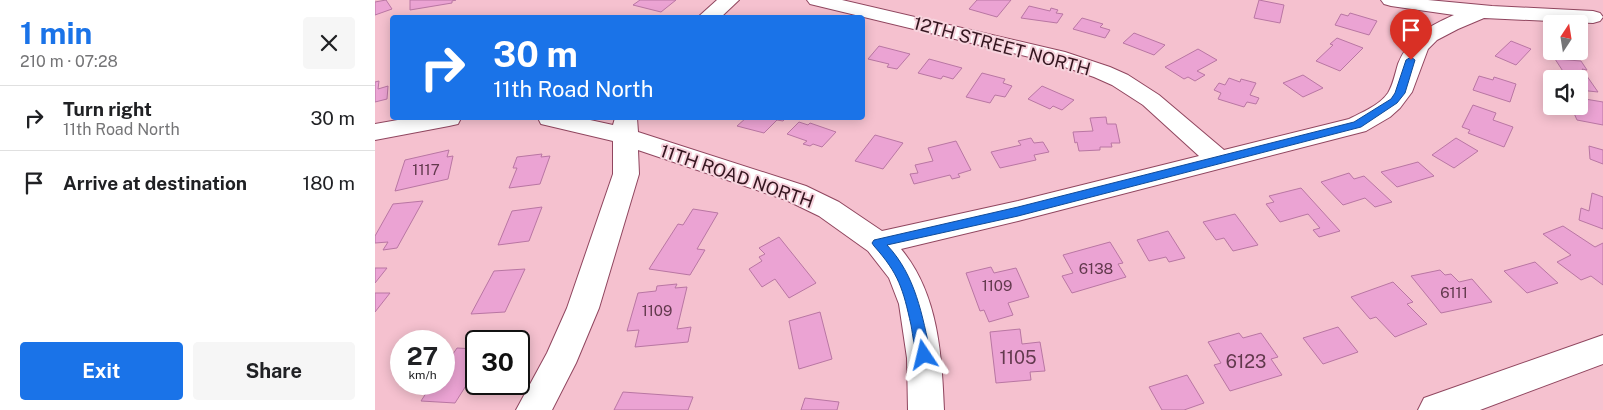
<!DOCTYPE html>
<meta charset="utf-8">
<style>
body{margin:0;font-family:"Public Sans",sans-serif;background:#f6f6f6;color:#202124;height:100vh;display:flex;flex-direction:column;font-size:19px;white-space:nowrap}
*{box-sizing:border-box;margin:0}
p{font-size:16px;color:#757577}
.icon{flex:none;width:28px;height:28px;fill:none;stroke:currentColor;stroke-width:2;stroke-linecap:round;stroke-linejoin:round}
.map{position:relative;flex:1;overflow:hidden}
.side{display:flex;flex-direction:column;background:#fff;width:375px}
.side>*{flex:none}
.guide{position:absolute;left:15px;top:15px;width:475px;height:105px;border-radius:5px;box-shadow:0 2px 12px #0003;background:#1a73e8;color:#fff;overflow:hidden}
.needle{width:32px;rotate:12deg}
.buttons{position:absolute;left:1168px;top:15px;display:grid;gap:10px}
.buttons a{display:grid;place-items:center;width:45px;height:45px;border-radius:5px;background:#fff;box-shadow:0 2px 12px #0003;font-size:25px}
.speed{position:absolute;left:15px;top:330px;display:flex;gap:10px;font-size:25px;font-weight:700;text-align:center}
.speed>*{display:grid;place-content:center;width:65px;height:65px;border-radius:50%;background:#fff;box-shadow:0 2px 12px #0003;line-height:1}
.speed small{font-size:12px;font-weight:400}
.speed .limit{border:2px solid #111;border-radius:8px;background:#fff;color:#111}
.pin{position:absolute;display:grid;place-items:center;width:42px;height:42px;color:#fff;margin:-51px -21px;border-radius:50% 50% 50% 0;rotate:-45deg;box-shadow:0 0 5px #0007}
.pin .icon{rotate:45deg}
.me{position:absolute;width:55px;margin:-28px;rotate:350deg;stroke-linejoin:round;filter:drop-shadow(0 0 4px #0008)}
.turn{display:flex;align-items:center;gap:18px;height:105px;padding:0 20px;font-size:22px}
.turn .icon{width:65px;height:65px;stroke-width:2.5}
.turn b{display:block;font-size:35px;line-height:42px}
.round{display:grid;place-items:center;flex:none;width:52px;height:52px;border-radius:5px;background:#f6f6f6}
.summary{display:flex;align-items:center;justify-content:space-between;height:85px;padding:0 20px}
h1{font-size:30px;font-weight:700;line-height:38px;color:#1a73e8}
.primary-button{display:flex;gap:10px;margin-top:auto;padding:10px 20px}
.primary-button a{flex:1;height:58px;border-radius:5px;background:#1a73e8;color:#fff;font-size:20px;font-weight:700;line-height:58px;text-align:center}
.primary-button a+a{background:#f6f6f6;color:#202124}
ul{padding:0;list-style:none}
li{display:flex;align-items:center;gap:15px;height:65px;padding:0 20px;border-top:1px solid #e0e0e0}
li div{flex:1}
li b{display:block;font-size:19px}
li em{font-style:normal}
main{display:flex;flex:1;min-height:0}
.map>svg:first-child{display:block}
</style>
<main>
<section class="side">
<div class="summary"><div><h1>1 min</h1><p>210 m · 07:28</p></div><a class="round"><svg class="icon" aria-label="close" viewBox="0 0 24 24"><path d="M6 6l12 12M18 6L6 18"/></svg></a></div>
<ul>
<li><svg class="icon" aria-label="right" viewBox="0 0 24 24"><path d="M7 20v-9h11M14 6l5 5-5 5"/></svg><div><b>Turn right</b><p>11th Road North</p></div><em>30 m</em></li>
<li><svg class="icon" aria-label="arrive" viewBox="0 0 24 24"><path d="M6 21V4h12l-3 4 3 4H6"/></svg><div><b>Arrive at destination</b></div><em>180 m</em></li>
</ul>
<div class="primary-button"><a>Exit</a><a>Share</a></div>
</section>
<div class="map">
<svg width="1228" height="410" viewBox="0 0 1228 410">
<rect width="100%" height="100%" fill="#f5c1cf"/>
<g fill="#eba3d3" stroke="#b976a3">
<path d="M11,0L17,9L0,15V2Z"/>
<path d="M35,0H81L77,1V3L35,10Z"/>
<path d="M265,0H301L286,12L258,5Z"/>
<path d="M602,0H636L622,17L594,9Z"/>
<path d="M884,0L909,5L905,23L879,18Z"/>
<path d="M654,6L675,11L676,8L683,10L681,13L688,14L682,23L646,18Z"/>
<path d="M975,13L1002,21L994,35L960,25L966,14L973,16Z"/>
<path d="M707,18L728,24L725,27L735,30L730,38L698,29Z"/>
<path d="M759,33L790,45L779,55L748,43Z"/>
<path d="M962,38L988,48L965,71L941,61L958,45L955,44Z"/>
<path d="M1136,41L1156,49L1141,65L1120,56Z"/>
<path d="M504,46L535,54L522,69L512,67L514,64L493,59Z"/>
<path d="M823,49L842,60L822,71L830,75L820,81L813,77L809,79L790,67Z"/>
<path d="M554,59L587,68L578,79L568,76L566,79L543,73Z"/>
<path d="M1180,59L1206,61L1212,70L1207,69L1223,92L1204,90V79H1193Z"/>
<path d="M607,73L630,79L628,83L637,86L630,97L620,95L615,103L591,97Z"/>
<path d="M928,75L948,88L928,97L908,83Z"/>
<path d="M1104,76L1118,80L1119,77L1141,84L1135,102L1098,90Z"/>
<path d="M854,78L865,82L866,79L881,83L875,95L884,98L881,104L872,102L869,107L843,99L846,93L839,90L844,83L850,85Z"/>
<path d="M4,81L3,89L13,86L12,99L0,102V82Z"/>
<path d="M667,86L699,100L687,110L678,106L675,109L653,99Z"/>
<path d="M1204,98L1228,102V125L1202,120L1198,111L1209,113Z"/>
<path d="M1098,105L1121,113L1118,120L1138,127L1129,147L1093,133L1095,130L1087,127Z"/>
<path d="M731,117L732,124H741L745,143H736L737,147H725V150L704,151L702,142L700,143L698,132L718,131L715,118Z"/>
<path d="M371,118H411L408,121L402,120L389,133L362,126Z"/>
<path d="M424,122L433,125L435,123L461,132L447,147L438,144L435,146L428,144L432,141L412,134Z"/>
<path d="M500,135L528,143L508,169L480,161Z"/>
<path d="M656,138L659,143L668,142L674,152L659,155L661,160L625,168L616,152L646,145L643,141Z"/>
<path d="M1081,138L1103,151L1079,168L1057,155Z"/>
<path d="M581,141L596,170L583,174L585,177L577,179L575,175L539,184L535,174L543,173L540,165L558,161L553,148Z"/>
<path d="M1214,146L1228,150V164L1215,159Z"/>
<path d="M74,150L72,157L78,156L73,179L20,191L30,160Z"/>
<path d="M167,154L166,157L175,156L165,184L134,188L142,168H138L142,157Z"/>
<path d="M1043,162L1059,176L1022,187L1006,172Z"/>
<path d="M974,173L979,179L989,176L1017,202L1000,207L990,198L968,205L946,182Z"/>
<path d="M926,188L965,231L944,237L938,230L945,228L933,214L905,222L891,204L899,202L894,196Z"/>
<path d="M1217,193L1228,197V229L1204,220L1206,208L1214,211Z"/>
<path d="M48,201L22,248L8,250L13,242L0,243V236L18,204Z"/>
<path d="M167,207L154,241L123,245L137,211Z"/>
<path d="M318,209L343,213L322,249L330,250L315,275L274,269L303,224L308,225Z"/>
<path d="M860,214L883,245L858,251L849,238L841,240L828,222Z"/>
<path d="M1188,226L1220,247L1228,243V285L1216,276L1206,280L1182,262L1196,255L1168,234Z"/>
<path d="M793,231L810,258L794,262L791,257L774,261L762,240Z"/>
<path d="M404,237L441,283L414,298L400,279L387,287L374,269L387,261L384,257L390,254L384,248Z"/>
<path d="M735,242L748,263L743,264L751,277L697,293L687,276L698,273L688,255Z"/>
<path d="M1160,262L1183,283L1152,293L1129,271Z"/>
<path d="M616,267L619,273L641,268L654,297L633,303L638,315L614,322L609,310L605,311L591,273Z"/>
<path d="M0,268H12L0,283Z"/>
<path d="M150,269L130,312L96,314L119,271Z"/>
<path d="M1065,270L1070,275L1076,274L1084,282L1097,279L1117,302L1066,313L1036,276Z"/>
<path d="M1018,282L1038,302L1032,304L1052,324L1020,337L1001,317L995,319L976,297Z"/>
<path d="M302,284L300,288L312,287L302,329L316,327L313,342L260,347L264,330L252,331L263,293L281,291L282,286Z"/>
<path d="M0,293H15L0,312Z"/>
<path d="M445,312L457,359L424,369L414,321Z"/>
<path d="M963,327L983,352L948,364L928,338Z"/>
<path d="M645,329L647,344L665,342L670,371L655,372L656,380L621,383L615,332Z"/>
<path d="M864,333L868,338L886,333L903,357L896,359L907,375L855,391L839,365L846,363L833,342Z"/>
<path d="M82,348L101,349V370L80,403L46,401L57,384H69V367Z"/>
<path d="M812,375L829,403L809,410H787L774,387Z"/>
<path d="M248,392L318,397L313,410H239Z"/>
<path d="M430,398L464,402L462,410H426Z"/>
</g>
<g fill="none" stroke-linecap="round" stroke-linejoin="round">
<defs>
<g id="minor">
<path d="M342,0H364L345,18H322Z"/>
<path d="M432,0H467L690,52L735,67L753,75L784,95L849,150L974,119C987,112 1004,106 1013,93C1018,85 1020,74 1023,64C1034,37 1054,26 1079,15L1016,6L1009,4L1006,0H1053L1117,6L1218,11L1225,13L1228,17L1225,21L1218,23L1109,18L1083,29L1062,40L1053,49L1037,92L1025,108L1015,117L991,131L643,221L526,249C563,293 567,355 569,410H533L532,358L524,304L514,278L493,251L444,216L411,200L263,150L264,174L224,308L201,363L177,410H141L172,353L192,308L238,174V141L166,124L163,118H206L238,125L240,118H262L263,132L431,186L464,202L507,231L643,201L824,156L768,105L737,85L719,77L675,62L435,4Z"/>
<path d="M34,118H86L83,124L74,126L0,140V124Z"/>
<path d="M1228,335V364L1105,410H1043L1049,398Z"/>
</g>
</defs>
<use href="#minor" stroke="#90465f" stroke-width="2"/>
<use href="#minor" fill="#fff" fill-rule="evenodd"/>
</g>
<path fill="#1a73e8" stroke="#114b97" d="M1036,57L1040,60L1030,93L1022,103L986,127L643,216L512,245C541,276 547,315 556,355L554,359L549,361L544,359C539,349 538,336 536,325C528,289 524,274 499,246L497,243L499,240L643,207L979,122L1016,99L1020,93L1031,60Z"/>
<g text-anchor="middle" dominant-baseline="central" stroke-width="4" stroke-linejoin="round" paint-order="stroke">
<g font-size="15" fill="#62394d">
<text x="51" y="169">1117</text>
<text x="721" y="268">6138</text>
<text x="622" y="285">1109</text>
<text x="1079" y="292">6111</text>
<text x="282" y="310">1109</text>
</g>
<g font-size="18" fill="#351620" stroke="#f7d3dd">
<text transform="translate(627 46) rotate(15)">12TH STREET NORTH</text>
<text transform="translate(362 176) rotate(19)">11TH ROAD NORTH</text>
</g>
<g font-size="18" fill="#62394d">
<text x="643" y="357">1105</text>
<text x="871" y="361">6123</text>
</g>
</g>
</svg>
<div class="buttons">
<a><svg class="needle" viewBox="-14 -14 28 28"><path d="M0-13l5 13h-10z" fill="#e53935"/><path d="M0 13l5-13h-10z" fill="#757577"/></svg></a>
<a><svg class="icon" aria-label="sound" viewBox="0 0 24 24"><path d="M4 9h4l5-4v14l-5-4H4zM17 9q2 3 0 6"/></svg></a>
</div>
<div class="speed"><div>27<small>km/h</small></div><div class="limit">30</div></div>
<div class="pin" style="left:1036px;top:60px;background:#d93025"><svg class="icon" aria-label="arrive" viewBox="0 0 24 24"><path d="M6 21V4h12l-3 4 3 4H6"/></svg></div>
<svg class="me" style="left:549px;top:355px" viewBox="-20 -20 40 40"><path d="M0-17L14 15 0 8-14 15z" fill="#1a73e8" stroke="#fff" stroke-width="4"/></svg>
<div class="guide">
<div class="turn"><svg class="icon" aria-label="right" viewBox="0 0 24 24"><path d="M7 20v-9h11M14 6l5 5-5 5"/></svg><div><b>30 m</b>11th Road North</div></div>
</div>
</div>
</main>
